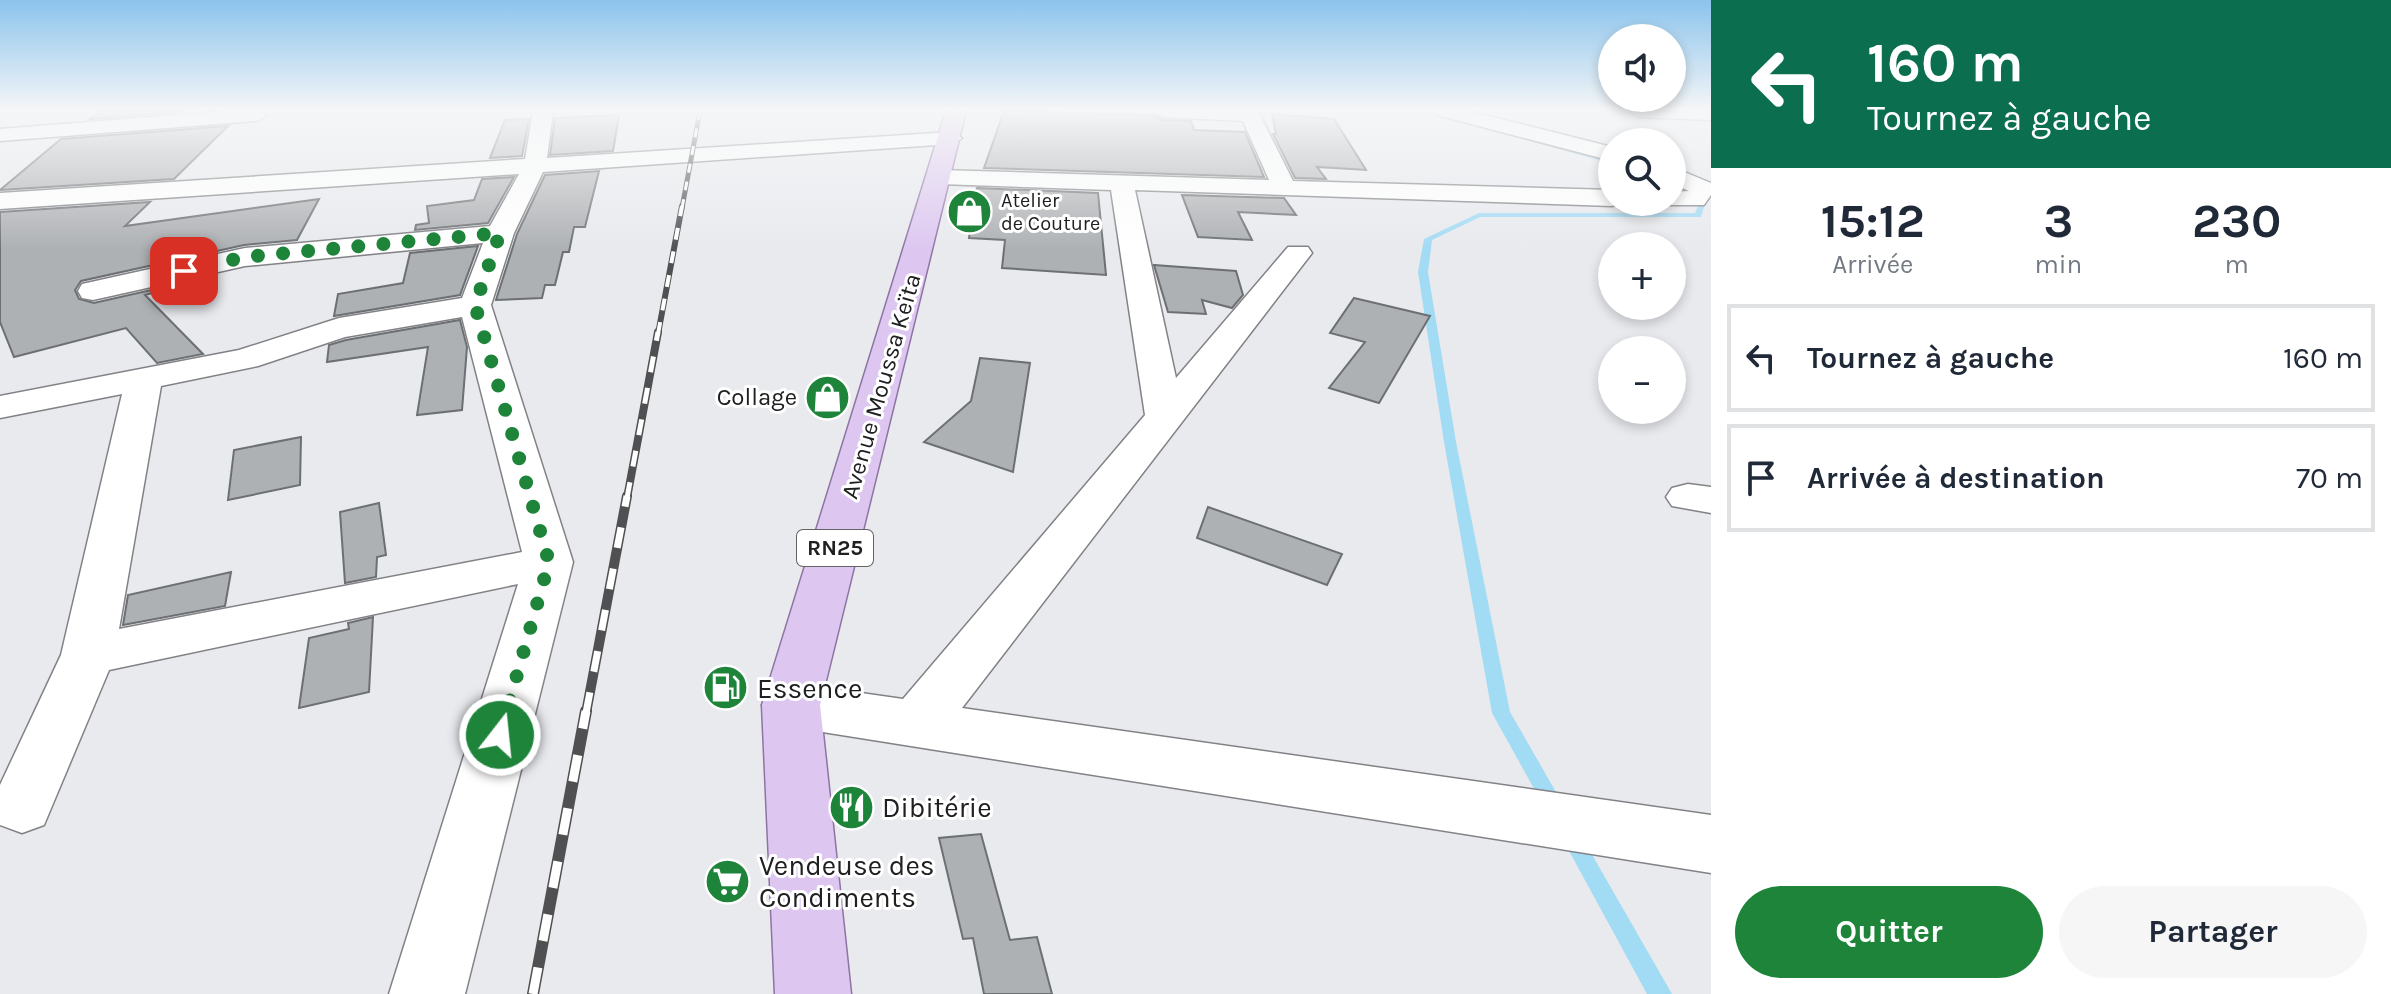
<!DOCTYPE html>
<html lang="fr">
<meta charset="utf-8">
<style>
body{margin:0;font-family:Karla,sans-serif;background:#f6f6f7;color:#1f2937;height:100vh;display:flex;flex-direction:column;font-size:30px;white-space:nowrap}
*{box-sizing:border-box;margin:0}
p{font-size:26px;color:#747a83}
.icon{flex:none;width:44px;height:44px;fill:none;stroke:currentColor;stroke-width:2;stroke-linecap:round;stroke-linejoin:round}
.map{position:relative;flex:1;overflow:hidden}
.side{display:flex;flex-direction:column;background:#fff;width:680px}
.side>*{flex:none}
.banner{background:#0b6e4f;color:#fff;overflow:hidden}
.buttons{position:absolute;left:1598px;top:24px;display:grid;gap:16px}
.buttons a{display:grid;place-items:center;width:88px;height:88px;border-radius:50%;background:#fff;box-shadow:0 4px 12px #0003;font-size:40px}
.pin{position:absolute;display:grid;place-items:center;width:68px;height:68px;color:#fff;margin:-34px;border-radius:16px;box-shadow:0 4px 12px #0006}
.me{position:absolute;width:88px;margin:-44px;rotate:16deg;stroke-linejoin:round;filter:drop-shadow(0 0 6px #0008)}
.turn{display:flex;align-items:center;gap:28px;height:168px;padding:0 24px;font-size:36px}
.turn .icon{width:104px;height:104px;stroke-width:2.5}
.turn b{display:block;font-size:56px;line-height:68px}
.eta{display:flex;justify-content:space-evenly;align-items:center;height:136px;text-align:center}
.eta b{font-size:48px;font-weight:700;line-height:56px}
.cta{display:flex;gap:16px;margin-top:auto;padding:16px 24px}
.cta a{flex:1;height:92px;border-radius:48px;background:#1d843a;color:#fff;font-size:32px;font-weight:700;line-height:92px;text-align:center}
.cta a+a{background:#f6f6f7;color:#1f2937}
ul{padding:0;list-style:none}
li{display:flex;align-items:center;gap:24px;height:108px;margin:0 16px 12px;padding:0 8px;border:4px solid #e0e1e3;border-radius:0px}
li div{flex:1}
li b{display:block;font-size:30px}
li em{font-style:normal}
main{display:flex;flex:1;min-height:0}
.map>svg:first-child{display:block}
</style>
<main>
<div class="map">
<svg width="1711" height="994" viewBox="0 0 1711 994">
<rect width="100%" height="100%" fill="#e9eaee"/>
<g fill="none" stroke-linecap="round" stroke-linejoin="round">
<g fill="#a2dbf4" fill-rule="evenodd">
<path d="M1426,111H1437L1457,118L1454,120Z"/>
<path d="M1524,136L1612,160V164L1522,139Z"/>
<path d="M1672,176L1706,201L1701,217H1480L1432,240L1428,272L1456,442L1510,712L1564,806L1561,812L1554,815L1547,812L1492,713L1444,442L1418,272L1424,239L1479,213H1695L1699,204L1672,182Z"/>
<path d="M1572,829L1579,832L1672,994H1647L1562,838L1565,832Z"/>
</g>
</g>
<g fill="#aeb1b4" stroke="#6d7073" stroke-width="2">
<path d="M100,111H185L90,119Z"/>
<path d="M1004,111L1152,115L1162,120L1191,121L1194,130L1245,132L1264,177L984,168Z"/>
<path d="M1272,114L1334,119L1366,170L1317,167L1326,179L1295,178L1273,134H1276Z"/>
<path d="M619,115L613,151L550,155L555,118Z"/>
<path d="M529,119L522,156L490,158L505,120Z"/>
<path d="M228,126L174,179L0,190L61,139Z"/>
<path d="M599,171L585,227H574L569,252H563L555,285H545L542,298L496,300L517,234L545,175Z"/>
<path d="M514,177L488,223L415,230L416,225L429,223L427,206L474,200L482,179Z"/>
<path d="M977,188L1098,193L1106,275L1002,268L1005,240L969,238L971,223H964Z"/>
<path d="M1182,195L1284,198L1296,215L1238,212L1252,240L1198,237Z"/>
<path d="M319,199L297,240L244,245L81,281L75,290L79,299L94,303L200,279L145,295L203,354L157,363L126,328L14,357L0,322V212L150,202L125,226Z"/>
<path d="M478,246L460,295L334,316L338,294L403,283L410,253Z"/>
<path d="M1154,265L1236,271L1243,295L1232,308L1202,300L1206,314L1168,312Z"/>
<path d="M1354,298L1430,316L1379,403L1329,388L1365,342L1330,333Z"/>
<path d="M460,320L467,347L462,410L417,415L428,347L327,362L329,345L346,340Z"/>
<path d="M980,358L1030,363L1013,472L924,442L971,401Z"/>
<path d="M301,437L300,485L228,500L234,450Z"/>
<path d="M379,503L386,555L377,557L376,577L345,583L340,512Z"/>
<path d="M1208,507L1342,554L1327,585L1197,538Z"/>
<path d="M231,572L225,606L123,625L128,595Z"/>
<path d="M373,617L369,692L299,708L309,638L349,629L348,623Z"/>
<path d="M981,834L1010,940L1037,937L1052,994H984L973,938L963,939L939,838Z"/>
</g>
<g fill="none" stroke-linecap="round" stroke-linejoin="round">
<defs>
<g id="minor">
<path d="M227,111H264L267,115L257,121L0,141V129Z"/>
<path d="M533,111H553L547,158L951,132L962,138L951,144L543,172L514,233L491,305L573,562L465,994H389L518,584L109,670L44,825L22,833L0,825V785L61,655L122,394L0,418V396L239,350L339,318L462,298L483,243L245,266L93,300L82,298L78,291L82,284L245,248L490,226L519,174L0,209V193L525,159ZM462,317L522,552L119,629L161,386L258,366L345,337Z"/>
<path d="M1152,111H1258L1293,181L1612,190V202H1622L1612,206L1135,190L1176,378L1288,247H1308L1312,253L962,708L1711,815V873L791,727L771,720L762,705L771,690L791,683L903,699L1145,415L1111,190L940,184L928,177L940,170L1269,180L1243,121L1162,117Z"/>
<path d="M1434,111H1469L1612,147V161L1437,115Z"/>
<path d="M1630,111H1711V120L1640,117Z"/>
<path d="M1672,167L1711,183V195L1704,205H1663L1661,202H1672V192L1689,191L1672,183Z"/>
<path d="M1688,484L1711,487V513L1672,506L1666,497L1672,488Z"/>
</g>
<path id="primary" d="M946,111H966L820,705L851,994H775L762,705Z"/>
</defs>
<use href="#minor" stroke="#828286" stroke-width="3"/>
<use href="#primary" stroke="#8d74a3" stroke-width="3"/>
<use href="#minor" fill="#fff" fill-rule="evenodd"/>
<use href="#primary" fill="#ddc7f1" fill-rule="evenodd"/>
<defs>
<path id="rail-far4" d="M682,208L700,111"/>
<path id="rail-far3" d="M658,334L682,206"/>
<path id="rail-far2" d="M627,498L658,332"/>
<path id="rail-far1" d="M586,713L627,496"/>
<path id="rail" d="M533,994L586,711"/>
</defs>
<use href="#rail-far4" stroke="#505052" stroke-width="5"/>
<use href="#rail-far3" stroke="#505052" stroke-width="6"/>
<use href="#rail-far2" stroke="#505052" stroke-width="8"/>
<use href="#rail-far1" stroke="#505052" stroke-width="10"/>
<use href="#rail" stroke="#505052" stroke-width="12"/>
<use href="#rail-far4" stroke="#fff" stroke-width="3" stroke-dasharray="9" stroke-linecap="butt"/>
<use href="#rail-far3" stroke="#fff" stroke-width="4" stroke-dasharray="12" stroke-linecap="butt"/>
<use href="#rail-far2" stroke="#fff" stroke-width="5" stroke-dasharray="16" stroke-linecap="butt"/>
<use href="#rail-far1" stroke="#fff" stroke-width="7" stroke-dasharray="21" stroke-linecap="butt"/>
<use href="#rail" stroke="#fff" stroke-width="9" stroke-dasharray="27" stroke-linecap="butt"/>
</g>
<linearGradient id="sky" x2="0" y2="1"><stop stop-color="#8cc4ed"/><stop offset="0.44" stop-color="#f5f6f7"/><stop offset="1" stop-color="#f5f6f7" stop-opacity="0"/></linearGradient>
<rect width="1711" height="250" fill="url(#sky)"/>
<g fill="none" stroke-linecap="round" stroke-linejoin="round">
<path stroke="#1d843a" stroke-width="14" stroke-dasharray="0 25.2" d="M184,271L245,257L500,233L475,305L549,562L500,735"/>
</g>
<defs>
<symbol id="shop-disc" viewBox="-11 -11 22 22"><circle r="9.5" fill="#1d843a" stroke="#fff"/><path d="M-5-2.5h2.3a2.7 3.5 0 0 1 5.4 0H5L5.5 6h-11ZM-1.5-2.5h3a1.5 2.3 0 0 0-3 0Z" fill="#fff"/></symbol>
<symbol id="fuel-disc" viewBox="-11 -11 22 22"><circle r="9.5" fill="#1d843a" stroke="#fff"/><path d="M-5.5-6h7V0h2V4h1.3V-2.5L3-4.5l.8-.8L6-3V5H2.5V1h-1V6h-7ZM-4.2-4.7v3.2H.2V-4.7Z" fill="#fff"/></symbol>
<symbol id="restaurant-disc" viewBox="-11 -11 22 22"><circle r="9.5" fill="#1d843a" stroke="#fff"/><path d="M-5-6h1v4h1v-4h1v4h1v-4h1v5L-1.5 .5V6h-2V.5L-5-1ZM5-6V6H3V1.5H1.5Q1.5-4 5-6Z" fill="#fff"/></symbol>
<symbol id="supermarket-disc" viewBox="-11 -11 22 22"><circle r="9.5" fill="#1d843a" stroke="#fff"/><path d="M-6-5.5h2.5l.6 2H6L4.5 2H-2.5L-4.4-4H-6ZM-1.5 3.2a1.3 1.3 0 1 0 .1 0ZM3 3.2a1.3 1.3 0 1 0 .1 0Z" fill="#fff"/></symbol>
</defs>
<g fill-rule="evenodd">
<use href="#shop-disc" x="944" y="186" width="51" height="51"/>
<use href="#shop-disc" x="802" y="372" width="51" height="51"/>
<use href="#fuel-disc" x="700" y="662" width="51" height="51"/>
<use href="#restaurant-disc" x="826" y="782" width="51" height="51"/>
<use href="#supermarket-disc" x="702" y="856" width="51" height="51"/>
</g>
<g text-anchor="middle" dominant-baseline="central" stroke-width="6" stroke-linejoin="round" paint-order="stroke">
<g font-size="20" fill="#202022" stroke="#fff" text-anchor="start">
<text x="1001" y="200">Atelier<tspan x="1001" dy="23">de Couture</tspan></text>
</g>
<rect fill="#fff" stroke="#636364" stroke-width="2" x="797" y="530" width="76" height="36" rx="6"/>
<g font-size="22" font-weight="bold" fill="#202022">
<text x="835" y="548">RN25</text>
</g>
<g font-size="24" fill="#202022" stroke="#fff">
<text transform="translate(881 386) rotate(-74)">Avenue Moussa Keïta</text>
</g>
<g font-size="24" fill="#202022" stroke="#fff" text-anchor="end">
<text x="797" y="397">Collage</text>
</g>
<g font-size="28" fill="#202022" stroke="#fff" text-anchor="start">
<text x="757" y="688">Essence</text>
<text x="882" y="807">Dibitérie</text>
<text x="759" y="865">Vendeuse des<tspan x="759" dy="32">Condiments</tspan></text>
</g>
</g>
</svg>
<div class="buttons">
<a><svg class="icon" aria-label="sound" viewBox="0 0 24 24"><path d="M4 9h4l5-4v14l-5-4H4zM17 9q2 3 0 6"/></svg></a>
<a><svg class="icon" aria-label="search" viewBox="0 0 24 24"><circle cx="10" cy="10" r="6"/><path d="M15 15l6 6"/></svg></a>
<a>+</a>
<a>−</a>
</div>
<div class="pin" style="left:184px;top:271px;background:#d93025"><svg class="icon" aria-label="arrive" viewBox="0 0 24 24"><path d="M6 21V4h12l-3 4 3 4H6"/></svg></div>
<svg class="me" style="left:500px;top:735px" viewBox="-20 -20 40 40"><circle r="17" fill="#1d843a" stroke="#fff" stroke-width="3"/><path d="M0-11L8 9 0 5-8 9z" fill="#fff"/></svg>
</div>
<section class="side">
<div class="banner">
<div class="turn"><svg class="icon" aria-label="left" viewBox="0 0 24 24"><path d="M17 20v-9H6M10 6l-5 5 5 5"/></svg><div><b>160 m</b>Tournez à gauche</div></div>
</div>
<div class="eta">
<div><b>15:12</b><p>Arrivée</p></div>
<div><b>3</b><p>min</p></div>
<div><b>230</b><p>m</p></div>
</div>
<ul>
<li><svg class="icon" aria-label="left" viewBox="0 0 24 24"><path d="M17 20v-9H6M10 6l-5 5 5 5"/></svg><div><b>Tournez à gauche</b></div><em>160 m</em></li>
<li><svg class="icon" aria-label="arrive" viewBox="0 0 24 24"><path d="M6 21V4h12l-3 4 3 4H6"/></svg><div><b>Arrivée à destination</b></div><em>70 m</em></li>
</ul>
<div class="cta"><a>Quitter</a><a>Partager</a></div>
</section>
</main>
